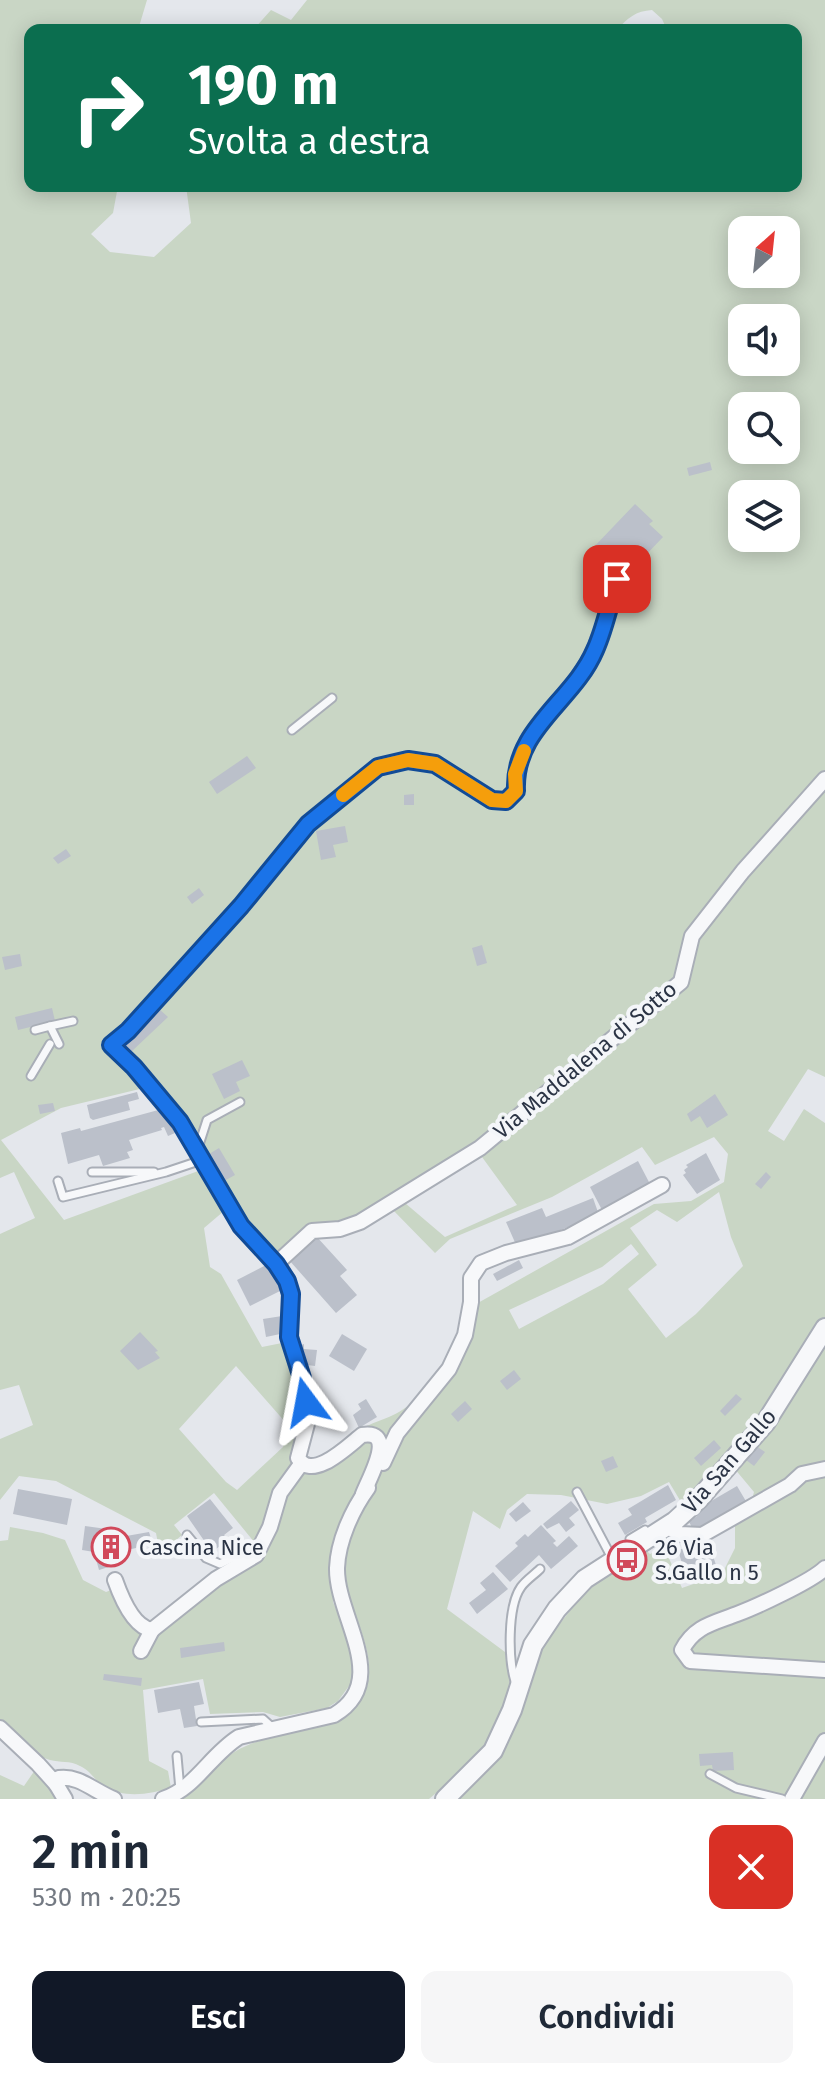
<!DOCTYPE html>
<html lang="it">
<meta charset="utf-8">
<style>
body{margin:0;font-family:"Fira Sans",sans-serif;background:#f6f6f7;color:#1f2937;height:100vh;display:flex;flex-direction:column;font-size:30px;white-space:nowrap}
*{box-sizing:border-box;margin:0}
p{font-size:26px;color:#747a83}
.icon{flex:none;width:44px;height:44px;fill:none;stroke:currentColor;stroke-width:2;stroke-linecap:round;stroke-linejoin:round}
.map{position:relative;height:1799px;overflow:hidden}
.panel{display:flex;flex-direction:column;background:#fff;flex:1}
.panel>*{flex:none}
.banner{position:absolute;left:24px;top:24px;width:778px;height:168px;border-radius:16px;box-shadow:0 4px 20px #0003;background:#0b6e4f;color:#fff;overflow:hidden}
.needle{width:52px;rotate:27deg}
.fabs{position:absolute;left:728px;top:216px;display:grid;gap:16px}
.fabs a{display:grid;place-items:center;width:72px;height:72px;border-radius:16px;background:#fff;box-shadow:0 4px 20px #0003;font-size:40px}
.pin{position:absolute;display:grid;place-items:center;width:68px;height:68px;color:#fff;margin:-34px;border-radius:16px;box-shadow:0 4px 12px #0006}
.me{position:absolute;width:88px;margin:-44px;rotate:347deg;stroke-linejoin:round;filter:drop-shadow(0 0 6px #0008)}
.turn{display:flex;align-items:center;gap:28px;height:168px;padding:0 32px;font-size:36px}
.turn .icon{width:104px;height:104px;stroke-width:2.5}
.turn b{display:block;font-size:56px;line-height:68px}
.round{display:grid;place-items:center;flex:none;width:84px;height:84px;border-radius:16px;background:#f6f6f7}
.headline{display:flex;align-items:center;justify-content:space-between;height:136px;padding:0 32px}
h1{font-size:48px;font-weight:600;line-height:60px}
.primary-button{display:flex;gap:16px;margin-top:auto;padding:16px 32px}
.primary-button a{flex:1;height:92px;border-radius:16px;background:#111827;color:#fff;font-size:32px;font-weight:600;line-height:92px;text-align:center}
.primary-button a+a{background:#f6f6f7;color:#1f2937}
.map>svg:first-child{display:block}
</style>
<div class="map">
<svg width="825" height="1799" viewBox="0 0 825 1799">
<rect width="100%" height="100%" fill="#e4e7ec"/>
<g fill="#c9d6c5" fill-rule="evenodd">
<path d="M0,0H147L138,30H30V186H118L113,213L91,234L110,252L154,257L191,223L186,186H796V30H667L662,19L652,10C636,11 627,18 617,30H253L271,10L291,20L307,0H825V1077L808,1069L768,1131L784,1141L804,1109L825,1123V1319L772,1411L684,1507L669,1482L641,1496L607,1504L561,1495L527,1494L507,1510L500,1529L473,1511L447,1609L505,1652L510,1683L493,1735L468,1766L429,1799H179C203,1784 220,1756 246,1746C274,1734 305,1731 335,1722C343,1719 349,1714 355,1708C384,1675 361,1634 350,1598C347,1588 345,1578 344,1568L332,1567L333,1602L347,1636L354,1671L352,1682L338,1701L327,1708L280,1717L263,1712L210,1714L203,1679L143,1690L149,1761L168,1771L171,1788C150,1794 124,1799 104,1786C95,1781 90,1770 80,1766C70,1760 60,1763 50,1760C30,1754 15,1735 0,1721V1541L8,1540L10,1527L43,1533L65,1540L83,1580L106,1592L114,1589L142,1637L144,1655L158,1634L206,1593L257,1562L270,1545L280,1512L255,1543L214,1493L174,1525L182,1535L160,1554L156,1533L56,1481L19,1476L0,1500V1439L33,1425L19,1385L0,1390V1234L35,1218L14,1172L0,1178ZM742,230H786V274H742ZM742,318H786V362H742ZM742,406H786V450H742ZM742,494H786V538H742ZM674,988L526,1120L486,1150L391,1208L435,1253L450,1239L552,1197L642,1147L655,1165L714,1137L728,1154L724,1182L691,1201L654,1204L476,1304L423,1405L415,1399C401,1416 377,1420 358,1430C340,1440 328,1454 308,1462L303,1458L304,1451L293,1448C308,1411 300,1379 287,1342L262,1347L221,1274L210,1267L204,1228L224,1211L201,1170L64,1220L1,1140L61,1108L148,1087L120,1057L106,1050L144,1005L160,1020L129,1053L182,1114L204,1149L233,1205L275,1255L305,1230L351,1221L475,1144ZM482,1157L517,1205L445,1237L405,1203ZM719,1192L731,1237L743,1266L696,1314L666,1338L628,1289L657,1265L630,1228L657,1210L677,1222ZM631,1244L639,1254L603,1284L519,1329L509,1310L602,1267ZM236,1366L287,1424L283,1447L237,1490L226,1482L179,1429Z"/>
<path d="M825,1338V1799H458L499,1755L517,1723L535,1669L537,1653L586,1590L624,1557L644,1548L650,1554L664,1547L682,1588L722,1574L735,1548V1522L750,1507L754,1492L734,1468Z"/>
<path d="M35,1770L57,1799H0V1775L24,1786Z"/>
</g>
<g fill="#bbc0ca">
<path d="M710,462L712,470L689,476L687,468Z"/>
<path d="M635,504L653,521L649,524L663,537L640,561L632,553L626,559L630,563L621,572L612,564L610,566L592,549Z"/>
<path d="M247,756L256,768L217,794L209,782Z"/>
<path d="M414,794V805H404V795Z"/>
<path d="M345,826L348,842L333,845L336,857L321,860L316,831Z"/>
<path d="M66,849L71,856L58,864L53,858Z"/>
<path d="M199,888L204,895L192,904L187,897Z"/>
<path d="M482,945L487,963L477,966L472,948Z"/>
<path d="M20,954L22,966L5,970L2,957Z"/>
<path d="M52,1008L55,1021L18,1030L15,1017Z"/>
<path d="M159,1009L168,1017L131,1052L124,1045Z"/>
<path d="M242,1060L250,1076L236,1082L240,1091L224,1099L212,1074Z"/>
<path d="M137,1092L139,1099L128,1102L130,1110L93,1120L90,1118L87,1105Z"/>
<path d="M715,1094L728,1115L707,1128L700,1116L691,1122L687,1114Z"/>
<path d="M53,1103L55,1111L40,1114L38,1105Z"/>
<path d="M162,1109L175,1133L168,1136L164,1127L161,1128L162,1130L129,1140L133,1150L127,1152L130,1158L103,1166L99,1155L68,1164L61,1133L80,1128L81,1131Z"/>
<path d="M219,1148L235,1175L224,1181L209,1154Z"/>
<path d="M706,1153L720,1180L697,1194L683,1175L686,1173L684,1170L688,1167L686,1165Z"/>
<path d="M638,1161L650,1184L602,1210L590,1187Z"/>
<path d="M766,1172L771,1177L761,1189L755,1184Z"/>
<path d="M593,1198L599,1215L517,1247L506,1222L542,1208L546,1217Z"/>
<path d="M316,1236L347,1270L340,1276L357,1295L336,1313L289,1260Z"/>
<path d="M519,1260L523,1268L497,1281L493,1274Z"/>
<path d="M268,1264L282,1290L250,1306L237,1280Z"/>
<path d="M282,1316L285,1333L266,1337L263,1319Z"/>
<path d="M140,1332L158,1351L155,1352L160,1358L138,1370L120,1351Z"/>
<path d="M342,1334L367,1349L354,1371L329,1356Z"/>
<path d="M304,1344V1349L317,1350L315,1366L307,1365L304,1356L301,1357L298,1346Z"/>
<path d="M514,1370L521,1379L507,1390L500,1381Z"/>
<path d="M736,1394L742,1399L725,1416L720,1411Z"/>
<path d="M366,1399L377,1417L359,1428L353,1415L361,1409L358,1404Z"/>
<path d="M465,1401L472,1409L458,1422L451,1414Z"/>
<path d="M714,1440L721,1448L701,1466L694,1458Z"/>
<path d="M756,1446L765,1452L754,1466L746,1460Z"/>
<path d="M613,1456L618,1467L606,1472L601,1461Z"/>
<path d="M668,1485L676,1500L645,1518L647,1522L625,1535L618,1523L632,1515L628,1509Z"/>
<path d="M737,1486L747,1503L700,1531L693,1529L689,1522L697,1516L694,1511Z"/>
<path d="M18,1489L72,1499L67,1525L13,1514Z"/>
<path d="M210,1499L233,1528L224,1535L228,1540L212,1552L187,1516Z"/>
<path d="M571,1501L579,1510L569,1518L575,1525L566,1532L559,1523L547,1529L543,1524Z"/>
<path d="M523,1502L531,1511L516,1522L509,1514Z"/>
<path d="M541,1525L556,1541L553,1543L557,1547L569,1536L578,1546L551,1569L539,1555L510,1582L495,1566L518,1546L515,1543L525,1534L528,1537Z"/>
<path d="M85,1526L114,1530L115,1538L149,1532L153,1544L123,1551L124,1562L99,1570L94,1552L82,1550Z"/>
<path d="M708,1541L717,1568L686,1577L678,1550Z"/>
<path d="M493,1572L508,1589L477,1614L469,1603L486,1590L480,1583Z"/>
<path d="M224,1642L225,1651L181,1658L180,1648Z"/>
<path d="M104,1674L142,1678L141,1686L103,1680Z"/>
<path d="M199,1682L204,1704L194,1706L197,1726L184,1728L180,1709L158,1713L154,1690Z"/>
<path d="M733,1752L734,1770L713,1771L712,1765L700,1766L699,1754Z"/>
</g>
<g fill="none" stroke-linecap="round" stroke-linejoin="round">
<defs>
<g id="service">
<path d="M599,637L617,579"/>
<path d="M292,730L332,698"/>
<path d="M50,1026L73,1021"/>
<path d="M35,1030L50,1026L59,1044"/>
<path d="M31,1076L50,1044"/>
<path d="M198,1148L207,1120L240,1102"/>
<path d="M92,1172H154"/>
<path d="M58,1181L63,1197L166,1172L202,1160"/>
<path d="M577,1492L613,1560"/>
<path d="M187,1535L206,1558L220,1564L236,1556L247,1558"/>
<path d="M630,1539L645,1530"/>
<path d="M516,1684C508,1662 507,1607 521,1587C526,1580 534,1575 540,1569"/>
<path d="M201,1722L263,1719L273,1728"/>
<path d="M177,1756L180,1790"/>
<path d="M710,1774L736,1788L782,1799"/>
</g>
<g id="minor">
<path d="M276,1264L312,1231L340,1229L360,1222L480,1148L681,982L692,936L743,871L825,779"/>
<path d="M383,1463L397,1433L449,1369L465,1335L471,1302V1278L481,1263L506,1253L568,1237L662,1185"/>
<path d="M363,1494C369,1478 398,1429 362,1435C348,1446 312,1482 298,1458L307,1424L306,1402L302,1378L289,1337L291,1294L287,1281L276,1264L241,1226L180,1122L134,1067L111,1045L128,1031L241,906L308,824L378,767L408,760L435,764L492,800L506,801L516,791C513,724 582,696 599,637"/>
<path d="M666,1526L680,1534L702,1535L790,1485L802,1474L825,1469"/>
<path d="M825,1568C812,1581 756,1607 737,1614C714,1623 694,1626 682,1650L690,1661L825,1670"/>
<path d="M115,1580C121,1597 133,1627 152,1630L216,1579L256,1555L270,1527L280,1493L301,1464"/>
<path d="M141,1651L152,1630"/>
<path d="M0,1728L38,1764L56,1784"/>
<path d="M65,1799L56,1784L59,1778C79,1775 95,1792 114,1799"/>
<path d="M163,1799C196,1788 210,1755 239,1737L334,1715C392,1681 336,1617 337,1568C338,1541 352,1510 368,1488"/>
<path d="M792,1799L825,1741"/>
</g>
<path id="tertiary" d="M445,1799L493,1751L512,1710L533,1645L557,1609L585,1579L675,1521L698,1500L766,1422L825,1328"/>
</defs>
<use href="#service" stroke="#a9aeb7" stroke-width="11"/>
<use href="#minor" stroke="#a9aeb7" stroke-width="18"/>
<use href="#tertiary" stroke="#a9aeb7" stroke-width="22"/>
<use href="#service" stroke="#f7f8fa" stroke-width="7"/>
<use href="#minor" stroke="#f7f8fa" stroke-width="14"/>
<use href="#tertiary" stroke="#f7f8fa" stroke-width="18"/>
</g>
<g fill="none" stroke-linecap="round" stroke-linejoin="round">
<defs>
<path id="route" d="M306,1402L302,1378L289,1337L291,1294L287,1281L276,1264L241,1226L180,1122L134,1067L111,1045L128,1031L241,906L308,824L378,767L408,760L435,764L492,800L506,801L516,791C513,728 573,702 595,650C605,628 610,602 617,579"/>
</defs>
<use href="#route" stroke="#114b97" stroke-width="20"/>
<use href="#route" stroke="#1a73e8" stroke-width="14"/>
<path stroke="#f59e0b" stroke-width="14" d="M343,795L378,767L408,760L435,764L492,800L506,801L516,791L515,774L524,751"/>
</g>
<defs>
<symbol id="building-ring" viewBox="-11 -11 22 22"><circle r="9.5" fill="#f4f6f9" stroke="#d1495b" stroke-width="1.5"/><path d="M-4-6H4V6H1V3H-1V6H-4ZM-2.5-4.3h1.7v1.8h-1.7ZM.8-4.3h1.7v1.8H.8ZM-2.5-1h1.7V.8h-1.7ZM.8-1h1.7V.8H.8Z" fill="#d1495b"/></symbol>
<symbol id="bus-ring" viewBox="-11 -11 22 22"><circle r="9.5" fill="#f4f6f9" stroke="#d1495b" stroke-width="1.5"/><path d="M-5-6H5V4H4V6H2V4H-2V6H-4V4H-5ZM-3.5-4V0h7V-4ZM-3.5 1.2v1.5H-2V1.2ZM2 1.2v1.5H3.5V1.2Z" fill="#d1495b"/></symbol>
</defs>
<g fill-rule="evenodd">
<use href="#building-ring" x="89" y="1525" width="44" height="44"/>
<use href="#bus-ring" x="605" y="1538" width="44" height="44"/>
</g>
<g text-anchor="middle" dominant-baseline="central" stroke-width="8" stroke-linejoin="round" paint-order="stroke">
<g font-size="22" fill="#2b3445" stroke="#f4f6f9">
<text transform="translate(585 1060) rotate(-40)">Via Maddalena di Sotto</text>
<text transform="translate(729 1461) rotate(-49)">Via San Gallo</text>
</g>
<g font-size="22" fill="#2b3445" stroke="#f4f6f9" text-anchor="start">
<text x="139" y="1547">Cascina Nice</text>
<text x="655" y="1547">26 Via<tspan x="655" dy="25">S.Gallo n 5</tspan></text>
</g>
</g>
</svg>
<div class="fabs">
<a><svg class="needle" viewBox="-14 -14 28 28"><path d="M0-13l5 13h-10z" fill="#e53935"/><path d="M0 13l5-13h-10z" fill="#747a83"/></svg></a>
<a><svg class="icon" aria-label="sound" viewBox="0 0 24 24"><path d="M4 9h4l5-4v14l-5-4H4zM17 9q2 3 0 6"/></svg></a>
<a><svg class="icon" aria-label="search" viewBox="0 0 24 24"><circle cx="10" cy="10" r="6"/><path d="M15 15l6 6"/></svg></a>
<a><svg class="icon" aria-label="layers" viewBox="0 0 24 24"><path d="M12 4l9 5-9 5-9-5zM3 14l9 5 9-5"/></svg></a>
</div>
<div class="pin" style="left:617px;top:579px;background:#d93025"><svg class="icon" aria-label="arrive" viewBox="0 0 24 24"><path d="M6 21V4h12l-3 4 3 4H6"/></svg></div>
<svg class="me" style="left:306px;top:1402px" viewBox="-20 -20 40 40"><path d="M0-17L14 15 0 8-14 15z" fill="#1a73e8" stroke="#fff" stroke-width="4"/></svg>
<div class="banner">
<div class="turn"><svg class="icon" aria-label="right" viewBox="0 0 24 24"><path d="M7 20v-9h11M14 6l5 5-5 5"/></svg><div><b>190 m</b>Svolta a destra</div></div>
</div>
</div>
<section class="panel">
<div class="headline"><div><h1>2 min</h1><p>530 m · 20:25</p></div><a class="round" style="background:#d93025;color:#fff"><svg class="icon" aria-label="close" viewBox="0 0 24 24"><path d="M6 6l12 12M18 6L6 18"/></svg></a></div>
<div class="primary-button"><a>Esci</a><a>Condividi</a></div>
</section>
